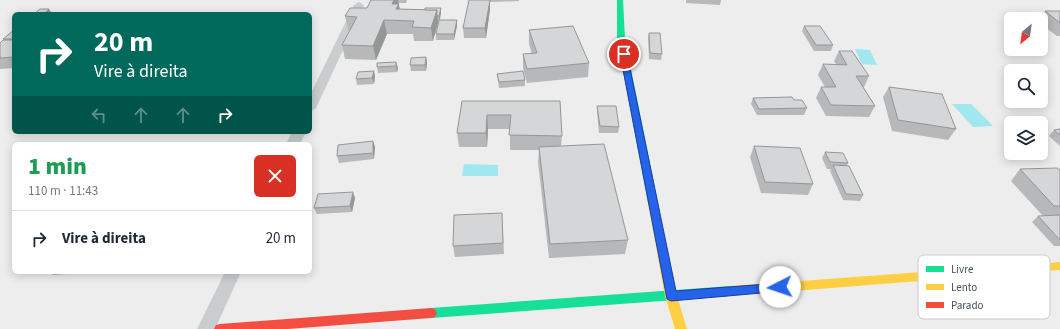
<!DOCTYPE html>
<html lang="pt">
<meta charset="utf-8">
<style>
body{margin:0;font-family:"Source Sans 3",sans-serif;background:#f2f2f3;color:#1f2937;height:100vh;display:flex;flex-direction:column;font-size:15px;white-space:nowrap}
*{box-sizing:border-box;margin:0}
p{font-size:13px;color:#747a83}
.icon{flex:none;width:22px;height:22px;fill:none;stroke:currentColor;stroke-width:2;stroke-linecap:round;stroke-linejoin:round}
.map{position:relative;flex:1;overflow:hidden}
.drawer{position:absolute;left:12px;top:142px;width:300px;height:132px;display:flex;flex-direction:column;background:#fff;border-radius:6px;box-shadow:0 2px 10px #0003}
.drawer>*{flex:none}
.hud{position:absolute;left:12px;top:12px;width:300px;height:122px;border-radius:6px;box-shadow:0 2px 10px #0003;background:#00695c;color:#fff;overflow:hidden}
.needle{width:26px;rotate:209deg}
.controls{position:absolute;left:1004px;top:12px;display:grid;gap:8px}
.controls a{display:grid;place-items:center;width:44px;height:44px;border-radius:6px;background:#fff;box-shadow:0 2px 10px #0003;font-size:20px}
.pin{position:absolute;display:grid;place-items:center;width:34px;height:34px;color:#fff;margin:-17px;border:2px solid #fff;border-radius:50%;box-shadow:0 1px 4px #0007}
.me{position:absolute;width:44px;margin:-22px;rotate:266deg;stroke-linejoin:round;filter:drop-shadow(0 0 3px #0008)}
.turn{display:flex;align-items:center;gap:14px;height:84px;padding:0 16px;font-size:18px}
.turn .icon{width:52px;height:52px;stroke-width:2.5}
.turn b{display:block;font-size:28px;line-height:34px}
.lanes{display:flex;align-items:center;height:38px;padding:0 16px;background:#0003;justify-content:center;gap:20px;direction:ltr}
.lanes .off{opacity:.35}
.round{display:grid;place-items:center;flex:none;width:42px;height:42px;border-radius:6px;background:#f2f2f3}
.overview{display:flex;align-items:center;justify-content:space-between;height:68px;padding:0 16px}
h1{font-size:24px;font-weight:800;line-height:30px;color:#1e9e55}
ul{padding:0;list-style:none}
li{display:flex;align-items:center;gap:12px;height:56px;padding:0 16px;border-top:1px solid #e0e1e3}
li div{flex:1}
li b{display:block;font-size:15px}
li em{font-style:normal}
.map>svg:first-child{display:block}
</style>
<div class="map">
<svg width="1060" height="329" viewBox="0 0 1060 329">
<rect width="100%" height="100%" fill="#eeeded"/>
<g fill="#a0e7f0">
<path d="M855,49L870,50L877,65L862,64Z"/>
<path d="M952,104H971L993,126L973,127Z"/>
<path d="M464,164L498,165V176H462Z"/>
</g>
<g fill="none" stroke-linecap="round" stroke-linejoin="round">
<g fill="#c9cdce" fill-rule="evenodd">
<path d="M359,2L364,5L316,108L310,112V95L354,5Z"/>
<path d="M292,132H306L300,144H286Z"/>
<path d="M225,272H241L215,329H197Z"/>
</g>
<g fill="#16e098" fill-rule="evenodd">
<path d="M617,0H623L625,39L658,203L656,206H650L648,203L617,39Z"/>
<path d="M730,286L734,288L736,291L734,294L730,296L431,318L427,317L425,313L427,309L431,308Z"/>
</g>
<g fill="#ffcf43" fill-rule="evenodd">
<path d="M653,199L656,200L658,203L677,296L687,329H675L665,296L648,203L650,200Z"/>
<path d="M1060,262V270L730,296L726,294L724,291L726,288L730,286Z"/>
</g>
<path fill="#f24e42" fill-rule="evenodd" d="M431,308L435,309L437,313L435,317L431,318L288,329H214L216,325L220,324Z"/>
</g>
<g fill="#b7b8b9">
<path d="M371,0H407L406,3H398L400,9L425,10L441,8V13L440,20H457V26L454,40H436V34L439,22H438L433,41H414L413,34H387L376,60L345,59L342,45L350,30H348L345,16L367,8Z"/>
<path d="M469,0H519V1L490,2V9L486,38H464L463,28Z"/>
<path d="M686,0H721L720,5L686,3Z"/>
<path d="M1045,11H1060V36H1057L1041,24V19H1040Z"/>
<path d="M804,26L833,45L831,51H814L802,31Z"/>
<path d="M14,30V68L0,69V43L4,40L3,39Z"/>
<path d="M529,30L589,63L588,77L527,83L523,68V54H532L529,44Z"/>
<path d="M649,33L662,54L661,60L649,59L648,39Z"/>
<path d="M839,51L869,76L864,87H863L875,106L869,117L826,116L816,98L821,87H825L818,75L823,64H836L834,61Z"/>
<path d="M426,57L427,63L426,71H411L410,65Z"/>
<path d="M396,62L398,68L397,72L378,73L377,67Z"/>
<path d="M374,71L375,77L374,84L357,85L356,79Z"/>
<path d="M497,74L525,80V86L499,88Z"/>
<path d="M889,87L956,129L948,140L892,131L883,97Z"/>
<path d="M753,98L794,100L807,108L804,115H757L751,104Z"/>
<path d="M462,101H560L562,136L561,146L628,240L625,254L549,258L538,162L539,150H510V129H488L487,147H459L457,133Z"/>
<path d="M597,106L619,127L618,133H599L597,112Z"/>
<path d="M1060,129V146L1049,136L1054,130Z"/>
<path d="M373,141L375,147L374,159L339,163L337,156Z"/>
<path d="M754,146L813,184L808,195L761,193L750,157Z"/>
<path d="M825,152L848,163L847,166L863,195L860,201L843,200L830,171L831,169H827L822,158Z"/>
<path d="M1020,169L1060,170V246H1054L1032,222L1038,216H1043L1011,181Z"/>
<path d="M355,198L352,212L317,214L314,208Z"/>
<path d="M502,213L504,254L455,257L453,246Z"/>
<path d="M49,272H95L53,275Z"/>
</g>
<g fill="#959696">
<path d="M394,0H398L401,17L392,4Z"/>
<path d="M490,0V9L486,38L485,28Z"/>
<path d="M441,8V13L439,22V16Z"/>
<path d="M49,9L52,14H44Z"/>
<path d="M437,10L438,23L433,41L431,28Z"/>
<path d="M384,20L387,34L376,60L373,46Z"/>
<path d="M457,20V26L454,40V34Z"/>
<path d="M426,57L427,63L426,71L425,65Z"/>
<path d="M396,62L398,68L397,72L396,66Z"/>
<path d="M374,71L375,77L374,84L372,78Z"/>
<path d="M487,115L488,129L487,147L486,133Z"/>
<path d="M373,141L375,147L374,159L373,153Z"/>
<path d="M353,192L355,198L352,212L350,206Z"/>
</g>
<g fill="#d5d6d7" stroke="#959696">
<path d="M371,0H394L392,4H399L396,9L437,10L431,28L412,27L414,21L384,20L373,46L342,45L357,17L345,16L350,8H367Z"/>
<path d="M469,0H490L485,28H463Z"/>
<path d="M425,8H441L439,16H437V10H425Z"/>
<path d="M40,9H49L44,14H34Z"/>
<path d="M1045,11H1060V23Z"/>
<path d="M439,20H457L454,34H436Z"/>
<path d="M573,26L589,63L527,69L523,54L537,53L529,30Z"/>
<path d="M804,26H820L833,45H816Z"/>
<path d="M14,30V39H3Z"/>
<path d="M649,33H660L662,54L650,53Z"/>
<path d="M3,40H14V57L0,58V43Z"/>
<path d="M839,51H852L869,76H856L875,106L831,105L821,87H836L823,64L847,65Z"/>
<path d="M426,57L425,65H410L411,58Z"/>
<path d="M396,62V66L377,67V63Z"/>
<path d="M374,71L372,78L356,79L358,72Z"/>
<path d="M523,71L525,80L499,82L497,74Z"/>
<path d="M889,87L942,94L956,129L898,120Z"/>
<path d="M792,97L794,100H802L807,108L759,109L753,98Z"/>
<path d="M462,101H560L562,136L509,135L511,115H487L486,133H457Z"/>
<path d="M597,106H616L619,127L600,126Z"/>
<path d="M1060,129V135L1054,130Z"/>
<path d="M373,141V153L337,156L338,145Z"/>
<path d="M604,144L628,240L550,244L539,147Z"/>
<path d="M754,146L800,148L813,184L765,182Z"/>
<path d="M825,152L843,153L848,163L830,162Z"/>
<path d="M833,165L849,166L863,195L846,194Z"/>
<path d="M1057,168L1060,170V206H1054L1020,169Z"/>
<path d="M353,192L350,206L314,208L318,194Z"/>
<path d="M502,213L503,243L453,246L454,215Z"/>
<path d="M1060,215V240L1038,216Z"/>
</g>
<path fill="#2563eb" stroke="#184099" d="M624,51L627,54L676,291L780,283L784,284L786,287L784,291L671,301L667,299L620,54Z"/>
<rect x="918" y="255" width="132" height="64" rx="6" fill="#fff" stroke="#c7cbce" stroke-width="1"/>
<rect x="926" y="266" width="18" height="6" fill="#16e098"/>
<rect x="926" y="284" width="18" height="6" fill="#ffcf43"/>
<rect x="926" y="302" width="18" height="6" fill="#f24e42"/>
<g font-size="11" fill="#43525b">
<text x="951" y="273">Livre</text>
<text x="951" y="291">Lento</text>
<text x="951" y="309">Parado</text>
</g>
</svg>
<div class="controls">
<a><svg class="needle" viewBox="-14 -14 28 28"><path d="M0-13l5 13h-10z" fill="#e53935"/><path d="M0 13l5-13h-10z" fill="#747a83"/></svg></a>
<a><svg class="icon" aria-label="search" viewBox="0 0 24 24"><circle cx="10" cy="10" r="6"/><path d="M15 15l6 6"/></svg></a>
<a><svg class="icon" aria-label="layers" viewBox="0 0 24 24"><path d="M12 4l9 5-9 5-9-5zM3 14l9 5 9-5"/></svg></a>
</div>
<div class="pin" style="left:624px;top:54px;background:#d93025"><svg class="icon" aria-label="arrive" viewBox="0 0 24 24"><path d="M6 21V4h12l-3 4 3 4H6"/></svg></div>
<svg class="me" style="left:780px;top:287px" viewBox="-20 -20 40 40"><circle r="19" fill="#fff"/><path d="M0-13L10 11 0 6-10 11z" fill="#2563eb"/></svg>
<div class="hud">
<div class="turn"><svg class="icon" aria-label="right" viewBox="0 0 24 24"><path d="M7 20v-9h11M14 6l5 5-5 5"/></svg><div><b>20 m</b>Vire à direita</div></div>
<div class="lanes"><svg class="icon off" aria-label="left" viewBox="0 0 24 24"><path d="M17 20v-9H6M10 6l-5 5 5 5"/></svg><svg class="icon off" aria-label="ahead" viewBox="0 0 24 24"><path d="M12 20V5M6 11l6-6 6 6"/></svg><svg class="icon off" aria-label="ahead" viewBox="0 0 24 24"><path d="M12 20V5M6 11l6-6 6 6"/></svg><svg class="icon" aria-label="right" viewBox="0 0 24 24"><path d="M7 20v-9h11M14 6l5 5-5 5"/></svg></div>
</div>
<section class="drawer">
<div class="overview"><div><h1>1 min</h1><p>110 m · 11:43</p></div><a class="round" style="background:#d93025;color:#fff"><svg class="icon" aria-label="close" viewBox="0 0 24 24"><path d="M6 6l12 12M18 6L6 18"/></svg></a></div>
<ul>
<li><svg class="icon" aria-label="right" viewBox="0 0 24 24"><path d="M7 20v-9h11M14 6l5 5-5 5"/></svg><div><b>Vire à direita</b></div><em>20 m</em></li>
</ul>
</section>
</div>
